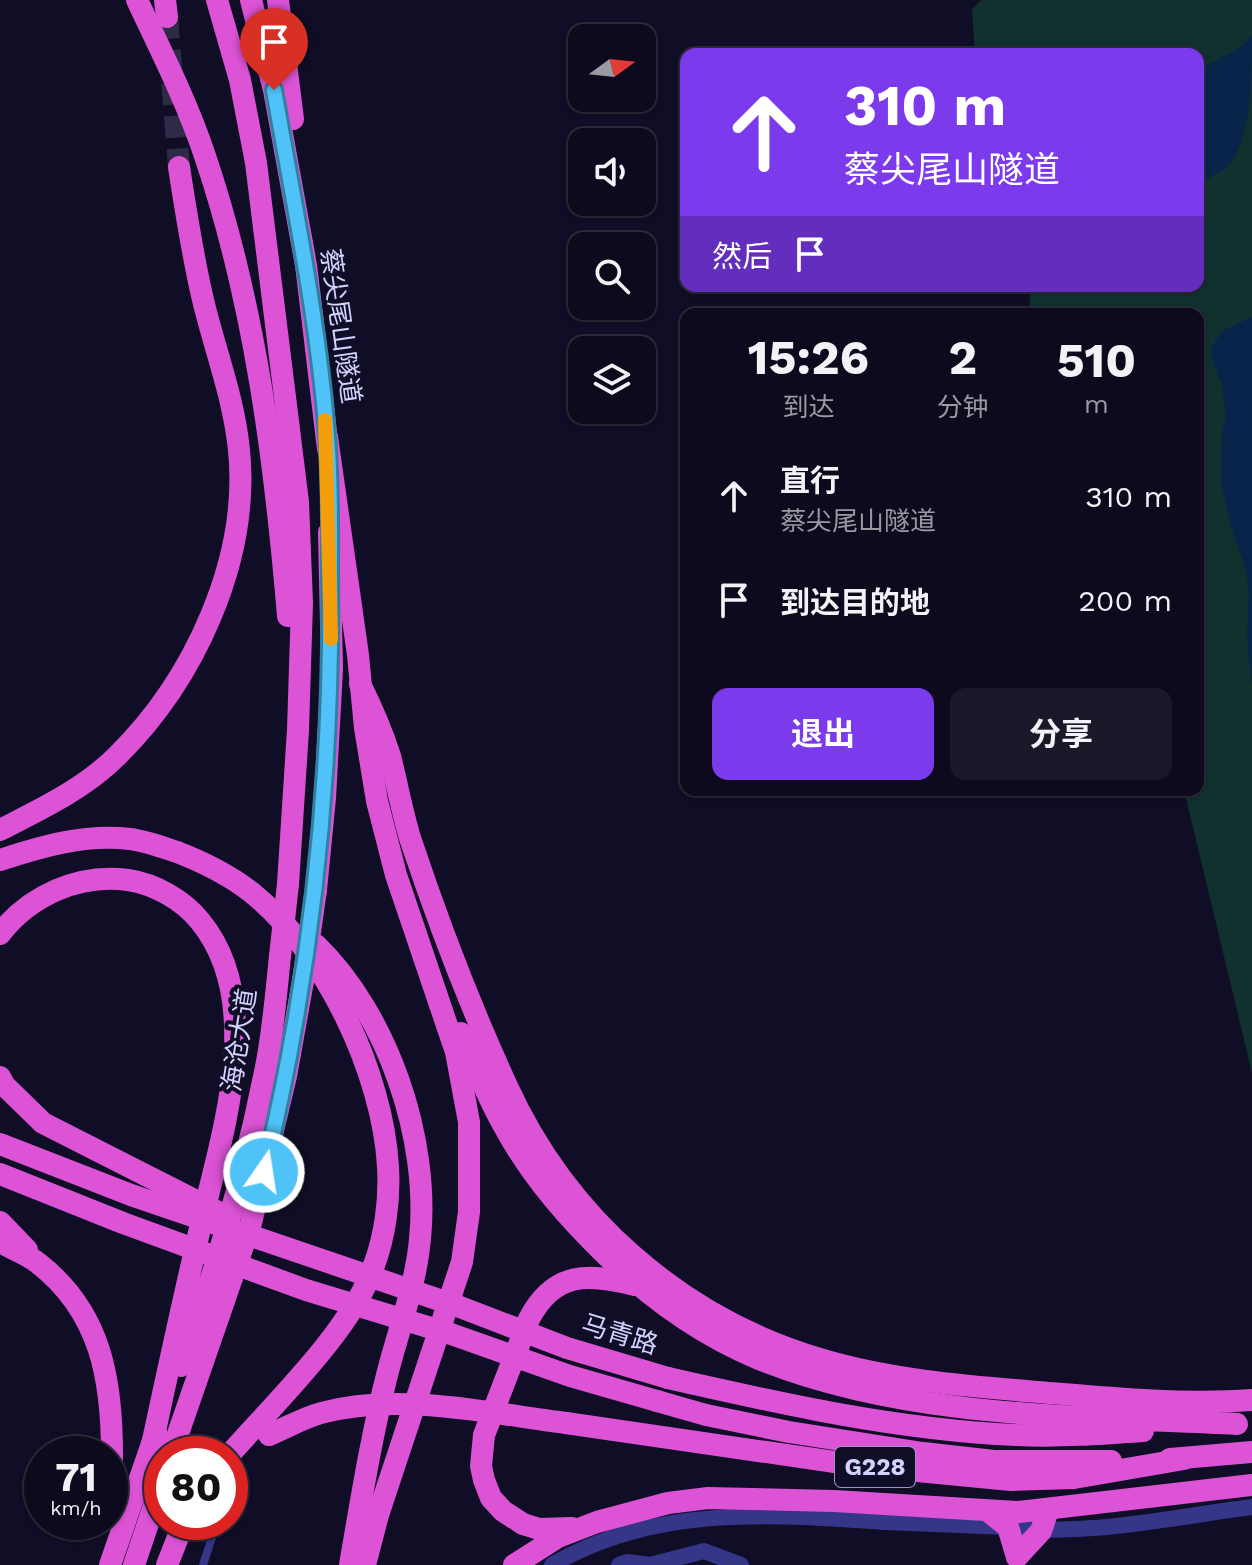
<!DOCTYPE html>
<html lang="zh">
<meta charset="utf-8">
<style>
body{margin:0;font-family:"Work Sans","Noto Sans SC",sans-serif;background:#1a1829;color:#f1f3f6;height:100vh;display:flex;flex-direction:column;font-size:30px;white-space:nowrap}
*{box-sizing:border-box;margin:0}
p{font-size:26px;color:#9a9aa3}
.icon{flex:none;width:44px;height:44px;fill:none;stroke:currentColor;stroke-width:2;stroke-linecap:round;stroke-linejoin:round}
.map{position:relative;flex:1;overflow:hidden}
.side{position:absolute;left:680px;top:308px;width:524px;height:488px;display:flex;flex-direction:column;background:#0c0a1c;border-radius:16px;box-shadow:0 2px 6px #0004,0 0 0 2px #2c2b3b}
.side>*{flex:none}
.top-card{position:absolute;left:680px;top:48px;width:524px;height:244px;border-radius:16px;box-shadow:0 2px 6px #0004,0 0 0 2px #2c2b3b;background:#7c3aed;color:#fff;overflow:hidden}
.needle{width:52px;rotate:75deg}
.tools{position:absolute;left:568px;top:24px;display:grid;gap:16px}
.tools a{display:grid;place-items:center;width:88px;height:88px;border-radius:16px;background:#0c0a1c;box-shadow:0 2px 6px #0004,0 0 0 2px #2c2b3b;font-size:40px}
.speed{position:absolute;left:24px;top:1436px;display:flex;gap:16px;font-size:40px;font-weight:700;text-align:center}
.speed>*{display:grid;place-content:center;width:104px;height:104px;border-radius:50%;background:#0c0a1c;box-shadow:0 2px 6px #0004,0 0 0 2px #2c2b3b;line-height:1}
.speed small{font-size:20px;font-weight:400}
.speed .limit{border:12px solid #d22;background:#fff;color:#111}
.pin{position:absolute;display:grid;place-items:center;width:68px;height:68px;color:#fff;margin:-82px -34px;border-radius:50% 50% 50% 0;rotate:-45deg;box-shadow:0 0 8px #0007}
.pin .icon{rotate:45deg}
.me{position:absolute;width:88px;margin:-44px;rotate:13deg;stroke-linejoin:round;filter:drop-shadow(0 0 6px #0008)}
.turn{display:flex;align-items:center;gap:28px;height:168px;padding:0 32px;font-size:36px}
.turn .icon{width:104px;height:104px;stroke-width:2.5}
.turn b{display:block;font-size:56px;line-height:68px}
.then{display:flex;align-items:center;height:76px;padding:0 32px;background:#0003;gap:16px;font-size:30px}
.eta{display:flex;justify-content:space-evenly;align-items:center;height:136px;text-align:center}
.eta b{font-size:48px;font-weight:700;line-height:56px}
.action{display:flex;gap:16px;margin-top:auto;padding:16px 32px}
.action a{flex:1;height:92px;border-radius:16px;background:#7c3aed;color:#fff;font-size:32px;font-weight:700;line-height:92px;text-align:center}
.action a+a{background:#1a1829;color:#f1f3f6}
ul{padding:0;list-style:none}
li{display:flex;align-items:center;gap:24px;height:104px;padding:0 32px}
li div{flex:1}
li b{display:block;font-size:30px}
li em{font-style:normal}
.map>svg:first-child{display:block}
</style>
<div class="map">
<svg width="1252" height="1565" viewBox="0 0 1252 1565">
<rect width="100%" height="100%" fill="#100d26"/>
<path fill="#10312e" d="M981,0H1252V1073L1184,790H1198V314H1029L1030,296L1026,286H1198V54H975L972,9Z"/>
<g fill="#08244a">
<path d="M1252,36C1252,73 1252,135 1230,164C1222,172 1208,178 1198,184V70L1238,49Z"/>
<path d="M1252,317V684L1247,637L1249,592L1246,569L1231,527L1221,483L1222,430L1226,418L1222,385L1213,363L1211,348L1222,331Z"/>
</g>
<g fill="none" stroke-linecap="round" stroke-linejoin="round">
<path stroke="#2e2b47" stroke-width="22" stroke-dasharray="22 11" stroke-linecap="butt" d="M167,17L179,167"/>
<g stroke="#353688" stroke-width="8">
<path d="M230,1481L238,1455"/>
<path d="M203,1565L217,1522"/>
</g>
<g stroke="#353688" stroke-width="16">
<path d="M552,1565C654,1505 772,1514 885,1522C926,1524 967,1525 1008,1527C1088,1537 1173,1517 1252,1507"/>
<path d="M619,1565L627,1562L650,1565L704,1551L741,1565"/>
</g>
<g stroke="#dc53d6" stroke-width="22">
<path d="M137,0C161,51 187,102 205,156C255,304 275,461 288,616"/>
<path d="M165,0L167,17"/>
<path d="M217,0L240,80L256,163L298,502L302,603L298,730L288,884"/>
<path d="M251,0L274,90L306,265L328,449"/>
<path d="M278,0L293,119"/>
<path d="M327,437L358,655L365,728L377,801L396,875L456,1052L469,1122V1212L462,1262L378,1515L365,1565"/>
<path d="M360,684C372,708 382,731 390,756C397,784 402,811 410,838C438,922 470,1006 507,1086C567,1218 681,1318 820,1359C890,1380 966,1386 1038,1392C1109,1398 1181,1405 1252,1400"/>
<path d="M0,830C41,809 84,789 117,756C194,680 250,560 239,450C234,399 216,353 204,304C193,259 186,213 179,167"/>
<path d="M0,860C43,846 84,834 130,839C146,841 162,847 177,852C203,862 229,875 251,892C325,951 383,1073 388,1167C390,1200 385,1237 373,1268C351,1330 274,1404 230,1454"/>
<path d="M316,890L325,798L332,669L329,532"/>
<path d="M0,934C29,896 79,873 128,880C155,884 183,900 200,921C269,1005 219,1142 198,1237C182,1306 167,1375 152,1445"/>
<path d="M316,945C388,1015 430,1139 420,1239C416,1285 398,1331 387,1375C371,1438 361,1501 350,1565"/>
<path d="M461,1033C475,1064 487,1097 504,1126C529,1173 563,1213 601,1250C646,1295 699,1334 759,1359C907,1419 1080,1416 1237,1424"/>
<path d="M0,1222L27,1250"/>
<path d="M0,1242C12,1249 27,1254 38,1263C101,1312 112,1379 112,1455C111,1475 113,1496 110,1516"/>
<path d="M181,1366C216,1271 245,1172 265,1072C273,1034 276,995 280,956"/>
<path d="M668,1378C782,1404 898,1430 1016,1435C1058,1437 1101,1434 1143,1431"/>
<path d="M657,1401L706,1415L789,1432L923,1453L994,1461H1111"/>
<path d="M566,1423L855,1465L1011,1480L1074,1478L1184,1459"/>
<path d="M171,1454L251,1223L286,1076L303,981"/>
<path d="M1170,1459L1252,1452"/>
<path d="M988,1511L1008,1527L1017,1557"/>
<path d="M572,1528L539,1529L523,1524L503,1511L491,1498L484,1480L481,1466L484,1435L529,1319C554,1271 588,1273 635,1285"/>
<path d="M1017,1557L1041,1531L1048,1510"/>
<path d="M110,1565L156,1432"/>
<path d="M134,1565L162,1482"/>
<path d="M167,1565L184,1522"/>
<path d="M514,1565L558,1537L597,1522L668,1503L708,1498L834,1501L1019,1512L1252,1485"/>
</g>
<g stroke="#dc53d6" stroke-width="22">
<path d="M280,956L288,884"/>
<path d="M303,981L316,890"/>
<path d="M0,1077L5,1086L43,1123L226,1216"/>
<path d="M0,1144L131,1195L460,1307L567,1348L668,1378"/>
<path d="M0,1174L123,1223L306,1290L451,1334L570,1376L657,1401"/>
<path d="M269,1435C286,1428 303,1418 321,1413C400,1392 486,1413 566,1423"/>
</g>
</g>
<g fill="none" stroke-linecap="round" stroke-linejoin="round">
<defs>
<path id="route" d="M264,1172C312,974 333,778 330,574C330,528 331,481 327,436C318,319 294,204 274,90"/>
</defs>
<use href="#route" stroke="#337fa1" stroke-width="20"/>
<use href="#route" stroke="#4fc3f7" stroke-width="14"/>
<path stroke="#f59e0b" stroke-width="14" d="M325,420L331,639"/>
</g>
<g text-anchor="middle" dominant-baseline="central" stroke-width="8" stroke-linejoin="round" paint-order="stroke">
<rect fill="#100d26" stroke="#9a97be" stroke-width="2" x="835" y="1447" width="80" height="40" rx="6"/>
<g font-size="24" font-weight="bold" fill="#d5d2ff">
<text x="875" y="1467">G228</text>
</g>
<g font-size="26" fill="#d5d2ff" stroke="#100d26">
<text transform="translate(341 326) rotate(82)">蔡尖尾山隧道</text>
<text transform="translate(239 1040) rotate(-81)">海沧大道</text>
<text transform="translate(620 1334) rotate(17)">马青路</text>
</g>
</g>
</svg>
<div class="tools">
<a><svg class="needle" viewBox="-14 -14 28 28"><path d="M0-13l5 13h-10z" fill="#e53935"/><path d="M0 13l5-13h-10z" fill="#9a9aa3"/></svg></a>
<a><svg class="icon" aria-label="sound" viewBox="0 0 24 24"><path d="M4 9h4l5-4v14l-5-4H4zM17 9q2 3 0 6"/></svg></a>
<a><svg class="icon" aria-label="search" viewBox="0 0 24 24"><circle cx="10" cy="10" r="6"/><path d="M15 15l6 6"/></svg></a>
<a><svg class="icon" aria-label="layers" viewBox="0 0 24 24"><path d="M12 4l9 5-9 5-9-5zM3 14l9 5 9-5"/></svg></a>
</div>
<div class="speed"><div>71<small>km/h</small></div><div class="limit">80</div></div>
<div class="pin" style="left:274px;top:90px;background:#d93025"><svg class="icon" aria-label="arrive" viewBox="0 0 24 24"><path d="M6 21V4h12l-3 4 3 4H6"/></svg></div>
<svg class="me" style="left:264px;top:1172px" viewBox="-20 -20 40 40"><circle r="17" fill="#4fc3f7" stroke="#fff" stroke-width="3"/><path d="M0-11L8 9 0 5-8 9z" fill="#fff"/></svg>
<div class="top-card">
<div class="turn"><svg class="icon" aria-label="ahead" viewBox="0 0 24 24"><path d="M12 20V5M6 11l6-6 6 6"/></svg><div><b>310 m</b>蔡尖尾山隧道</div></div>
<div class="then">然后<svg class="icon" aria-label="arrive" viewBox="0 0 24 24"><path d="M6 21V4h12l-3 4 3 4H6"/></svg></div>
</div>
<section class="side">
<div class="eta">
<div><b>15:26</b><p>到达</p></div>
<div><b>2</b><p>分钟</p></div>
<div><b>510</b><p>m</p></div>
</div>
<ul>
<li><svg class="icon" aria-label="ahead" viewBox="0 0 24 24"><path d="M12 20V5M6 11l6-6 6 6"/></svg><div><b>直行</b><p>蔡尖尾山隧道</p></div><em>310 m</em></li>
<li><svg class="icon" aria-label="arrive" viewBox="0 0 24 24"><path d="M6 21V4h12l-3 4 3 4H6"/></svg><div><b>到达目的地</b></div><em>200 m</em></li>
</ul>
<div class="action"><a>退出</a><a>分享</a></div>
</section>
</div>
